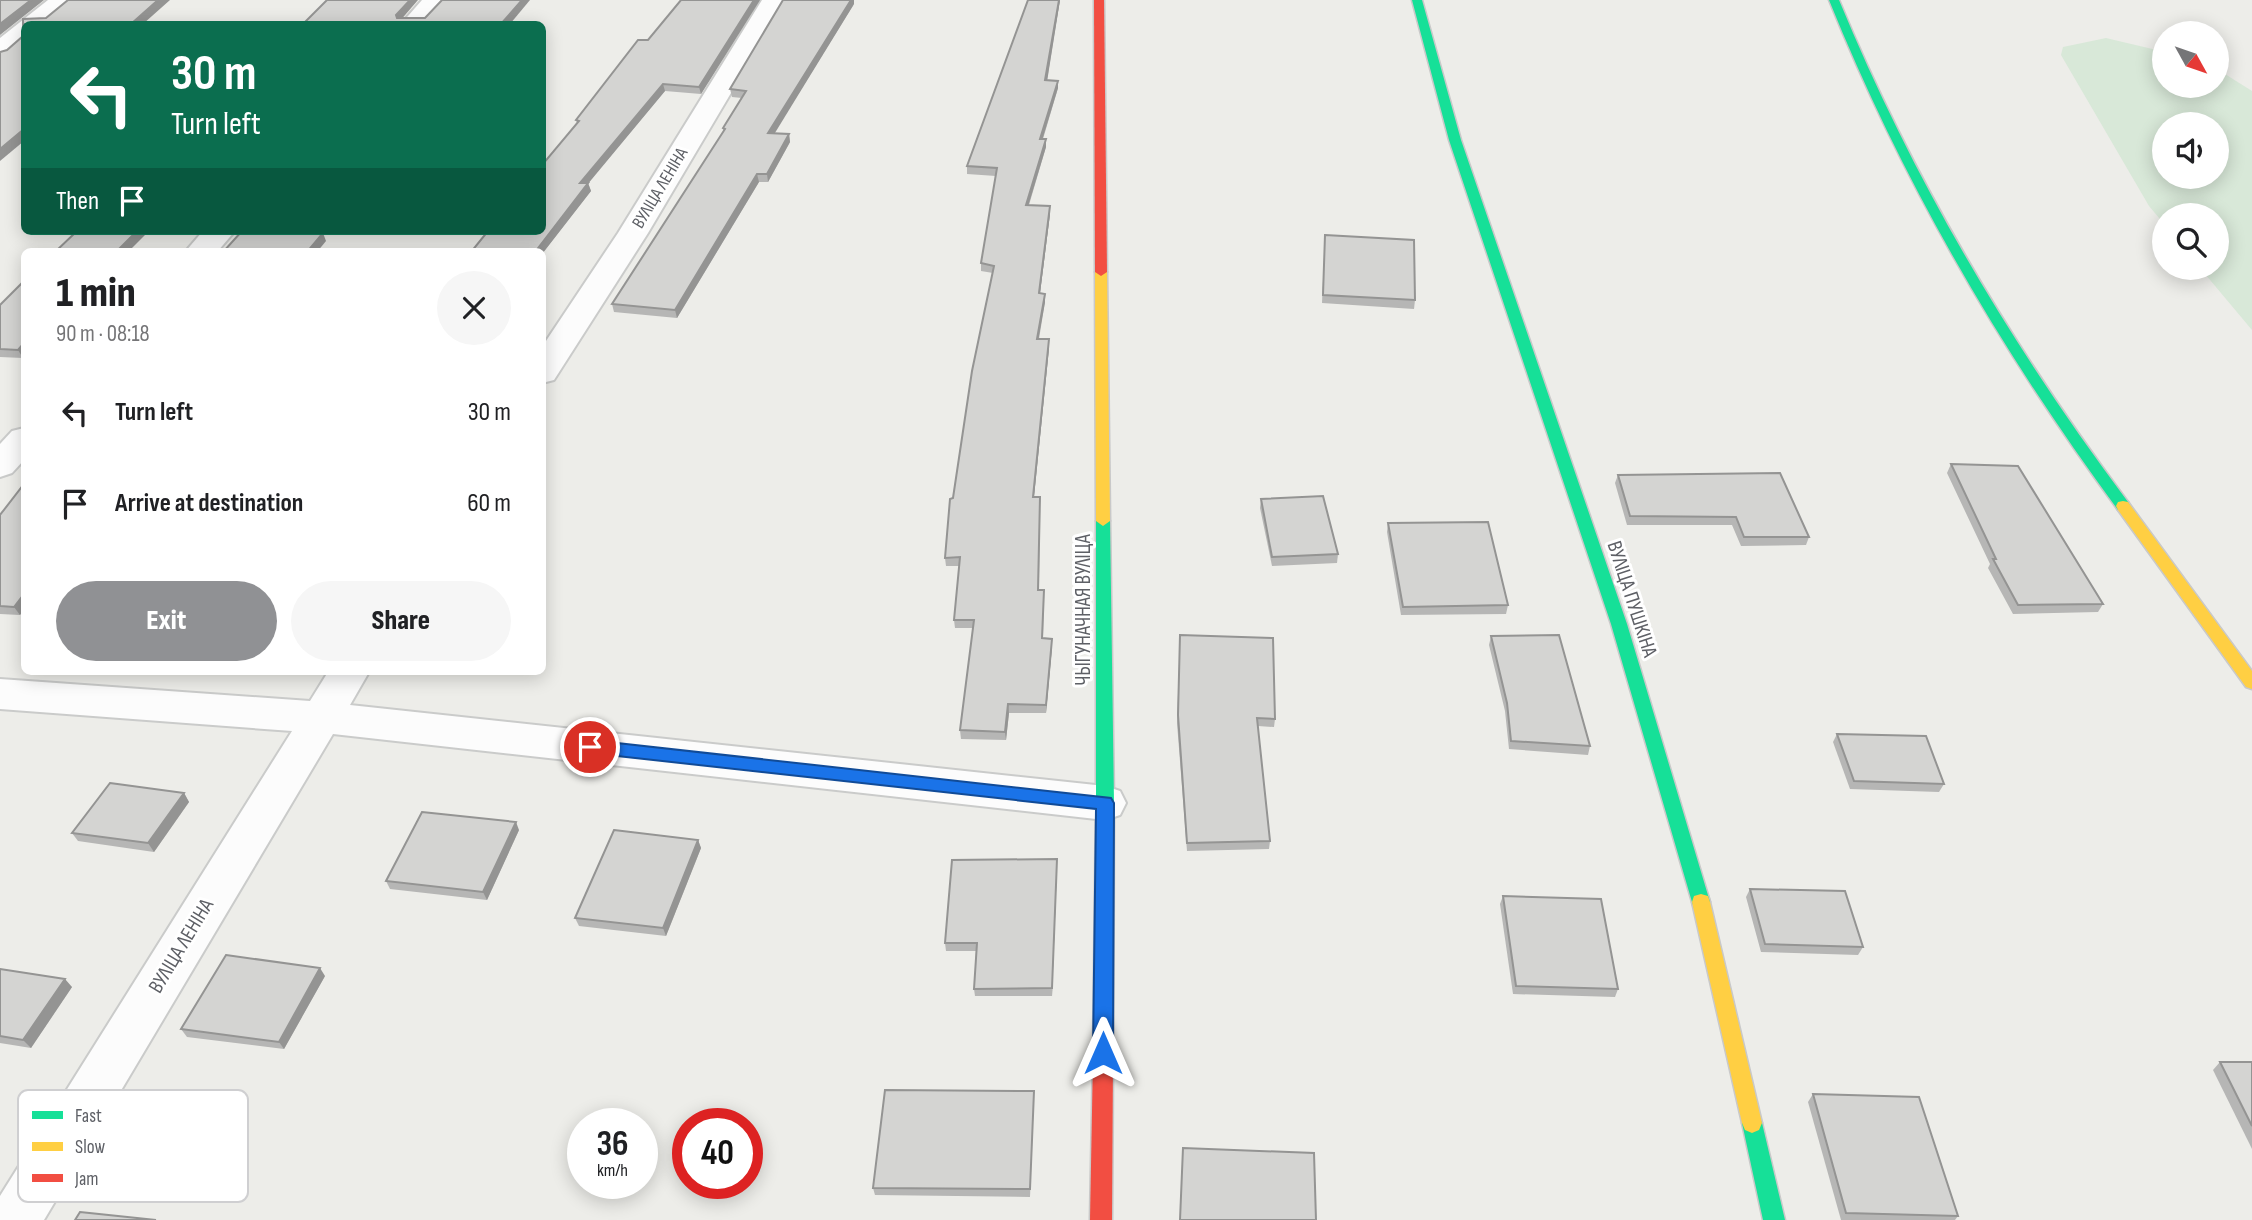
<!DOCTYPE html>
<meta charset="utf-8">
<style>
body{margin:0;font-family:"Sofia Sans Condensed",sans-serif;background:#f6f6f6;color:#202124;height:100vh;display:flex;flex-direction:column;font-size:26px;white-space:nowrap}
*{box-sizing:border-box;margin:0}
p{font-size:23px;color:#757577}
.icon{flex:none;width:38px;height:38px;fill:none;stroke:currentColor;stroke-width:2;stroke-linecap:round;stroke-linejoin:round}
.map{position:relative;flex:1;overflow:hidden}
.sheet{position:absolute;left:21px;top:248px;width:525px;height:427px;display:flex;flex-direction:column;background:#fff;border-radius:10px;box-shadow:0 4px 18px #0003}
.sheet>*{flex:none}
.banner{position:absolute;left:21px;top:21px;width:525px;height:214px;border-radius:10px;box-shadow:0 4px 18px #0003;background:#0b6e4f;color:#fff;overflow:hidden}
.needle{width:46px;rotate:130deg}
.tools{position:absolute;left:2152px;top:21px;display:grid;gap:14px}
.tools a{display:grid;place-items:center;width:77px;height:77px;border-radius:50%;background:#fff;box-shadow:0 4px 18px #0003;font-size:35px}
.speed{position:absolute;left:567px;top:1108px;display:flex;gap:14px;font-size:35px;font-weight:700;text-align:center}
.speed>*{display:grid;place-content:center;width:91px;height:91px;border-radius:50%;background:#fff;box-shadow:0 4px 18px #0003;line-height:1}
.speed small{font-size:18px;font-weight:400}
.speed .limit{border:10px solid #d22;background:#fff;color:#111}
.pin{position:absolute;display:grid;place-items:center;width:60px;height:60px;color:#fff;margin:-30px;border:4px solid #fff;border-radius:50%;box-shadow:0 2px 7px #0007}
.me{position:absolute;width:77px;margin:-38px;rotate:0deg;stroke-linejoin:round;filter:drop-shadow(0 0 5px #0008)}
.turn{display:flex;align-items:center;gap:24px;height:147px;padding:0 35px;font-size:32px}
.turn .icon{width:91px;height:91px;stroke-width:2.5}
.turn b{display:block;font-size:49px;line-height:60px}
.then{display:flex;align-items:center;height:66px;padding:0 35px;background:#0003;gap:14px;font-size:26px}
.round{display:grid;place-items:center;flex:none;width:74px;height:74px;border-radius:37px;background:#f6f6f6}
.headline{display:flex;align-items:center;justify-content:space-between;height:119px;padding:0 35px}
h1{font-size:42px;font-weight:800;line-height:52px}
.button{display:flex;gap:14px;margin-top:auto;padding:14px 35px}
.button a{flex:1;height:80px;border-radius:42px;background:#909194;color:#fff;font-size:28px;font-weight:800;line-height:80px;text-align:center}
.button a+a{background:#f6f6f6;color:#202124}
ul{padding:0;list-style:none}
li{display:flex;align-items:center;gap:21px;height:91px;padding:0 35px}
li div{flex:1}
li b{display:block;font-size:26px}
li em{font-style:normal}
.map>svg:first-child{display:block}
</style>
<div class="map">
<svg width="2252" height="1220" viewBox="0 0 2252 1220">
<rect width="100%" height="100%" fill="#edede9"/>
<path fill="#d8e8d8" fill-rule="evenodd" d="M2106,38L2165,52V86H2217V69L2252,91V330L2200,268H2217V215H2165V225L2149,206L2061,55L2063,47ZM2165,124H2217V177H2165Z"/>
<g fill="none" stroke-linecap="round" stroke-linejoin="round">
<defs>
<g id="street">
<path d="M48,0H76L48,24H24V44L9,56L0,59V38Z"/>
<path d="M422,0H448L426,24H401Z"/>
<path d="M762,0H786L648,233L554,380L542,383V347L618,233Z"/>
<path d="M203,231H235L217,252H185Z"/>
<path d="M24,428V460L12,473L0,477V444L12,431Z"/>
<path d="M328,672H369L350,705L1105,786L1120,791L1126,803L1120,815L1105,820L333,734L44,1220H0V1196L292,731L0,709V679L310,701Z"/>
</g>
<g id="fast">
<path d="M1412,0H1422L1461,140L1627,624L1710,902L1708,908L1701,910L1694,908L1692,902L1611,624L1449,140Z"/>
<path d="M1829,0H1839C1914,182 2011,345 2128,502L2130,506L2128,510H2118C2001,351 1903,183 1829,0Z"/>
<path d="M1103,516L1110,521L1114,803L1113,1057L1110,1063L1103,1066L1096,1063L1093,1057L1096,803V521Z"/>
<path d="M1752,1113L1759,1116L1762,1123L1785,1220H1763L1742,1123L1745,1116Z"/>
</g>
<g id="slow">
<path d="M1101,268L1107,272L1110,521L1103,526L1096,521L1095,272Z"/>
<path d="M2123,501L2128,502L2252,671V689L2246,687L2118,510L2116,506L2118,502Z"/>
<path d="M1701,894L1708,896L1710,902L1762,1123L1759,1130L1752,1133L1745,1130L1742,1123L1692,902L1694,896Z"/>
</g>
<g id="jam">
<path d="M1094,0H1104L1107,272L1101,276L1095,272Z"/>
<path d="M1103,1048L1110,1051L1113,1057L1112,1220H1090L1093,1057L1096,1051Z"/>
</g>
</defs>
<use href="#street" stroke="#cacbca" stroke-width="4"/>
<use href="#fast" stroke="#c9c9c9" stroke-width="3"/>
<use href="#slow" stroke="#c9c9c9" stroke-width="3"/>
<use href="#jam" stroke="#c9c9c9" stroke-width="3"/>
<use href="#street" fill="#fcfcfc" fill-rule="evenodd"/>
<use href="#fast" fill="#16e098" fill-rule="evenodd"/>
<use href="#slow" fill="#ffcf43" fill-rule="evenodd"/>
<use href="#jam" fill="#f24e42" fill-rule="evenodd"/>
</g>
<g fill="#b6b6b5">
<path d="M760,0L701,94L665,91L588,183L591,191L542,254L577,123L576,120L648,40Z"/>
<path d="M1028,0H1060L1047,80L1058,81V88L1043,139L1046,147L1029,205L1050,206V214L1040,293L1045,302L1039,339H1049V348L1034,497H1040L1039,590L1044,599L1043,638L1052,647L1046,713H1009L1006,740L961,739L960,730L973,628H955L954,620L959,566H946L945,558L953,498L993,273L981,271V263L996,176L967,174V166Z"/>
<path d="M854,4L774,133L789,134L790,142L768,182H759L677,318L614,312L612,304L724,131L723,128L742,98L732,97L730,89Z"/>
<path d="M1325,235L1415,300L1414,309L1322,303Z"/>
<path d="M0,305L23,358L0,357Z"/>
<path d="M1951,464L2103,604L2098,612L2013,614L1988,568L1990,564L1947,473Z"/>
<path d="M1618,475L1809,537L1806,545L1741,546L1732,525H1627L1615,483Z"/>
<path d="M24,484V609L20,615L0,614V515Z"/>
<path d="M1261,499L1338,554L1337,563L1272,566L1260,508Z"/>
<path d="M1388,523L1508,605L1506,614L1401,615L1387,532Z"/>
<path d="M1180,635L1275,719L1274,727L1258,726L1270,841L1269,849L1187,851L1177,723Z"/>
<path d="M1491,636L1590,746L1588,755L1509,749L1505,711L1489,645Z"/>
<path d="M1837,734L1944,784L1939,792L1850,789L1833,742Z"/>
<path d="M184,793L189,802L154,852L78,841L72,833Z"/>
<path d="M519,830L487,900L390,889L386,881Z"/>
<path d="M698,840L701,848L666,936L579,926L575,918Z"/>
<path d="M1057,867L1052,996H975L974,989L976,951H946L945,943Z"/>
<path d="M1750,889L1863,947L1858,955L1761,952L1746,897Z"/>
<path d="M1503,896L1618,989L1615,997L1513,994L1500,904Z"/>
<path d="M0,969L72,987L31,1048L0,1043Z"/>
<path d="M325,976L284,1049L187,1037L181,1029Z"/>
<path d="M2220,1062H2252V1149L2213,1070Z"/>
<path d="M1813,1094L1958,1216L1955,1220H1841L1808,1102Z"/>
<path d="M1034,1098L1030,1197L875,1195L873,1188Z"/>
</g>
<g fill="#949493">
<path d="M31,0H44L0,35V24Z"/>
<path d="M158,0H170L143,24H131Z"/>
<path d="M410,0H418L399,22L397,18L396,15Z"/>
<path d="M522,0H530L510,24H501Z"/>
<path d="M754,0H760L701,94L699,87Z"/>
<path d="M851,0H854V4L770,141L768,133Z"/>
<path d="M1059,0H1060L1046,88L1045,80Z"/>
<path d="M1058,81V88L1040,147V139Z"/>
<path d="M663,84L665,91L582,191L580,183Z"/>
<path d="M24,129V141L0,161V149Z"/>
<path d="M789,134L790,142L768,182L767,174Z"/>
<path d="M1046,139V147L1026,213V205Z"/>
<path d="M757,174L759,182L677,318L675,310Z"/>
<path d="M588,183L591,191L542,254V252H535Z"/>
<path d="M1050,206V214L1039,301V293Z"/>
<path d="M137,231H149L128,252H116Z"/>
<path d="M323,233L326,241L317,252H307Z"/>
<path d="M543,275L546,283L542,288V276Z"/>
<path d="M1045,294V302L1037,347V339Z"/>
<path d="M1049,339V348L1033,506V497Z"/>
<path d="M24,343V356L23,358L18,350Z"/>
<path d="M24,594V609L20,615L14,607Z"/>
<path d="M1052,639V647L1046,713V705Z"/>
<path d="M1008,704L1009,713L1006,740L1005,732Z"/>
<path d="M184,793L189,802L154,852L148,843Z"/>
<path d="M516,822L519,830L487,900L483,892Z"/>
<path d="M698,840L701,848L666,936L663,928Z"/>
<path d="M1057,859V867L1052,996V988Z"/>
<path d="M320,968L325,976L284,1049L279,1042Z"/>
<path d="M65,979L72,987L31,1048L23,1040Z"/>
</g>
<g fill="#d4d4d2" stroke="#949493" stroke-width="2">
<path d="M0,0H31L0,24Z"/>
<path d="M68,0H158L131,24H24V129L0,149V52L7,50L23,36V19L46,18Z"/>
<path d="M327,0H410L396,15L397,18H425L442,0H522L501,24H303Z"/>
<path d="M681,0H754L699,87L663,84L580,183H588L535,252H471L488,231H542V165L579,121L576,120L638,40H648Z"/>
<path d="M783,0H851L768,133L789,134L767,174H757L675,310L612,304L725,129L723,128L746,91L730,89Z"/>
<path d="M1028,0H1059L1045,80L1058,81L1040,139H1046L1026,205L1050,206L1039,293L1045,294L1037,339H1049L1033,497H1040L1038,590H1044L1042,638L1052,639L1046,705L1008,704L1005,732L960,730L974,620H954L960,557L945,558L950,499L953,498L972,371L994,266L981,263L997,168L967,166Z"/>
<path d="M77,231H137L116,252H55Z"/>
<path d="M242,231H305V232L323,233L307,252H223Z"/>
<path d="M1325,235L1414,240L1415,300L1323,295Z"/>
<path d="M24,281V343L18,350L0,349V305Z"/>
<path d="M1951,464L2018,466L2103,604L2018,605L1993,559H1996Z"/>
<path d="M1780,473L1809,537H1744L1736,517L1630,516L1618,475Z"/>
<path d="M24,484V594L14,607L0,606V515Z"/>
<path d="M1323,496L1338,554L1272,557L1261,499Z"/>
<path d="M1488,522L1508,605L1403,607L1388,523Z"/>
<path d="M1180,635L1273,638L1275,719L1257,718L1270,841L1187,843L1178,715Z"/>
<path d="M1559,635L1590,746L1511,741L1507,703L1491,636Z"/>
<path d="M1837,734L1926,736L1944,784L1854,781Z"/>
<path d="M110,783L184,793L148,843L72,833Z"/>
<path d="M422,812L516,822L483,892L386,881Z"/>
<path d="M614,830L698,840L663,928L575,918Z"/>
<path d="M1057,859L1052,988L974,989L977,943H945L952,860Z"/>
<path d="M1750,889L1845,891L1863,947L1765,944Z"/>
<path d="M1503,896L1601,899L1618,989L1516,986Z"/>
<path d="M226,955L320,968L279,1042L181,1029Z"/>
<path d="M0,969L65,979L23,1040L0,1036Z"/>
<path d="M2220,1062H2252V1126Z"/>
<path d="M885,1090L1034,1091L1030,1189L873,1188Z"/>
<path d="M1813,1094L1919,1097L1958,1216L1846,1213Z"/>
<path d="M1183,1148L1314,1153L1316,1220H1180Z"/>
<path d="M80,1212L156,1220H75Z"/>
</g>
<path fill="#1a73e8" stroke="#114b97" stroke-width="2" d="M590,740L1111,798L1114,803L1113,1053L1110,1060L1103,1062L1096,1060L1093,1053L1096,809L590,753L584,751L582,747L584,742Z"/>
<g text-anchor="middle" dominant-baseline="central" stroke-width="6" stroke-linejoin="round" paint-order="stroke">
<g font-size="18" fill="#5e6066" stroke="#fff">
<text transform="translate(660 188) rotate(-59)">ВУЛІЦА ЛЕНІНА</text>
</g>
<g font-size="21" fill="#5e6066" stroke="#fff">
<text transform="translate(1632 599) rotate(72)">ВУЛІЦА ПУШКІНА</text>
<text transform="translate(1083 610) rotate(-90)">ЧЫГУНАЧНАЯ ВУЛІЦА</text>
<text transform="translate(181 946) rotate(-59)">ВУЛІЦА ЛЕНІНА</text>
</g>
</g>
<rect x="18" y="1090" width="230" height="112" rx="10" fill="#fff" stroke="#cfcfd1" stroke-width="2"/>
<rect x="32" y="1111" width="31" height="8" fill="#16e098"/>
<rect x="32" y="1142" width="31" height="9" fill="#ffcf43"/>
<rect x="32" y="1174" width="31" height="8" fill="#f24e42"/>
<g font-size="19" fill="#5e6066">
<text x="75" y="1122">Fast</text>
<text x="75" y="1153">Slow</text>
<text x="75" y="1185">Jam</text>
</g>
</svg>
<div class="tools">
<a><svg class="needle" viewBox="-14 -14 28 28"><path d="M0-13l5 13h-10z" fill="#e53935"/><path d="M0 13l5-13h-10z" fill="#757577"/></svg></a>
<a><svg class="icon" aria-label="sound" viewBox="0 0 24 24"><path d="M4 9h4l5-4v14l-5-4H4zM17 9q2 3 0 6"/></svg></a>
<a><svg class="icon" aria-label="search" viewBox="0 0 24 24"><circle cx="10" cy="10" r="6"/><path d="M15 15l6 6"/></svg></a>
</div>
<div class="speed"><div>36<small>km/h</small></div><div class="limit">40</div></div>
<div class="pin" style="left:590px;top:747px;background:#d93025"><svg class="icon" aria-label="arrive" viewBox="0 0 24 24"><path d="M6 21V4h12l-3 4 3 4H6"/></svg></div>
<svg class="me" style="left:1103px;top:1053px" viewBox="-20 -20 40 40"><path d="M0-17L14 15 0 8-14 15z" fill="#1a73e8" stroke="#fff" stroke-width="4"/></svg>
<div class="banner">
<div class="turn"><svg class="icon" aria-label="left" viewBox="0 0 24 24"><path d="M17 20v-9H6M10 6l-5 5 5 5"/></svg><div><b>30 m</b>Turn left</div></div>
<div class="then">Then<svg class="icon" aria-label="arrive" viewBox="0 0 24 24"><path d="M6 21V4h12l-3 4 3 4H6"/></svg></div>
</div>
<section class="sheet">
<div class="headline"><div><h1>1 min</h1><p>90 m · 08:18</p></div><a class="round"><svg class="icon" aria-label="close" viewBox="0 0 24 24"><path d="M6 6l12 12M18 6L6 18"/></svg></a></div>
<ul>
<li><svg class="icon" aria-label="left" viewBox="0 0 24 24"><path d="M17 20v-9H6M10 6l-5 5 5 5"/></svg><div><b>Turn left</b></div><em>30 m</em></li>
<li><svg class="icon" aria-label="arrive" viewBox="0 0 24 24"><path d="M6 21V4h12l-3 4 3 4H6"/></svg><div><b>Arrive at destination</b></div><em>60 m</em></li>
</ul>
<div class="button"><a>Exit</a><a>Share</a></div>
</section>
</div>
